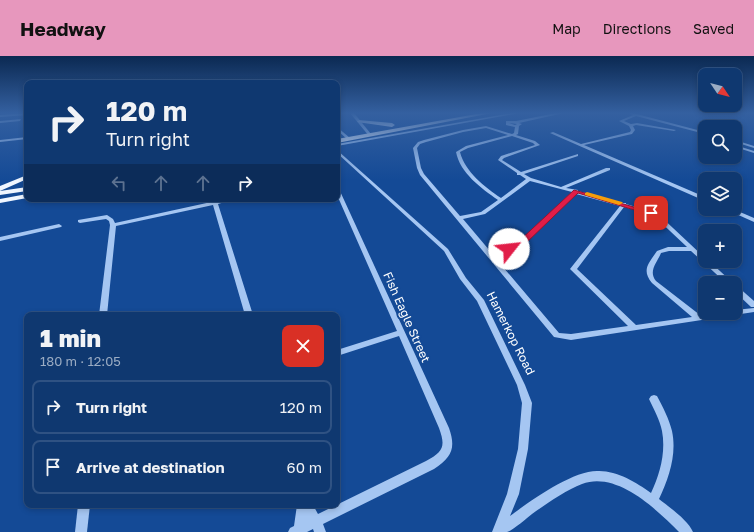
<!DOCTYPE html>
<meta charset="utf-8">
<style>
body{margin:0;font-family:"Golos Text",sans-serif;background:#183f75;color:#f1f3f6;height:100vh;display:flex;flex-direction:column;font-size:15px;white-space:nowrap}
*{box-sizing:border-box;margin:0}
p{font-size:13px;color:#9bacc3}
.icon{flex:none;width:22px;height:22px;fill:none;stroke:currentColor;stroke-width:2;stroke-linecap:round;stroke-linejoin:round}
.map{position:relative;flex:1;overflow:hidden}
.side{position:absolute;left:24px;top:256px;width:316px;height:196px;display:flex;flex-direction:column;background:#0f3870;border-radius:8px;box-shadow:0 2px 6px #0003,0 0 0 1px #2f5283}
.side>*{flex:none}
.guide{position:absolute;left:24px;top:24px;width:316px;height:122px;border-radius:8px;box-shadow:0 2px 6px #0003,0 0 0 1px #2f5283;background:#0f3870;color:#f1f3f6;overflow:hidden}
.needle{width:26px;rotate:125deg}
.tools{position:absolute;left:698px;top:12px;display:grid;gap:8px}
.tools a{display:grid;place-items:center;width:44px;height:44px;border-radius:8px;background:#0f3870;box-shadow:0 2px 6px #0003,0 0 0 1px #2f5283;font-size:20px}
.pin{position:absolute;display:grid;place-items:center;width:34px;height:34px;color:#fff;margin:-17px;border-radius:8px;box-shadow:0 2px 6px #0006}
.me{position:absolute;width:44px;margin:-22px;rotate:61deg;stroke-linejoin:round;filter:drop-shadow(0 0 3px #0008)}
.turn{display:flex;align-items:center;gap:14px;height:84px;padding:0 16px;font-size:18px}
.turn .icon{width:52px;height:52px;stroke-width:2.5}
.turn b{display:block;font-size:28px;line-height:34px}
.lanes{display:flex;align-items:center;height:38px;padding:0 16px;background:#0003;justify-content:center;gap:20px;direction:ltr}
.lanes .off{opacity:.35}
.round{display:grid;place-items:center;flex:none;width:42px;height:42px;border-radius:8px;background:#183f75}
.overview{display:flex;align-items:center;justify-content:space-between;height:68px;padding:0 16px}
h1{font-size:24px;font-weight:800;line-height:30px}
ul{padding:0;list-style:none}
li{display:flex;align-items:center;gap:12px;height:54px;margin:0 8px 6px;padding:0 8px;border:2px solid #2f5283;border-radius:8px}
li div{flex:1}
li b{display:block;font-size:15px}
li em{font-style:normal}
header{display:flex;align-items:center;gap:24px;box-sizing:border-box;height:56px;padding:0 20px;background:#e797bd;color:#111}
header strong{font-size:19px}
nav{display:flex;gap:22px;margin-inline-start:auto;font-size:14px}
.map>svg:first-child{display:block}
</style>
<header>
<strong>Headway</strong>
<nav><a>Map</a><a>Directions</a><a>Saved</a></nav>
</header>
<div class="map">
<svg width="754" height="476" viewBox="0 0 754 476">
<rect width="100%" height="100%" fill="#144a96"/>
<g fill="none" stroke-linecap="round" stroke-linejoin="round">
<g fill="#a5c6f2" fill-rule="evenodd">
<path d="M25,57H27V59L0,61V59Z"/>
<path d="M350,57H354L371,78V80H369Z"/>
<path d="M512,57H520L337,90V88Z"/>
<path d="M556,57H564L519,67L522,68L519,70L518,78L516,79L535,85L540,89L504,102L502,104L521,116L578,98V100L524,118L531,122L561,131L606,112H610V114L566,132L578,134V135L622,147H626V148L657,157L705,202V205H709L732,226L733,227H726L691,195H669L661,197C657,207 648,215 656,225L700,259L717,257H735V254L754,252V256L571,284L554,281L420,119L417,112L413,92L418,86L424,84L463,74L486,70L512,78L514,77L515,71L506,69V65H516ZM509,67L517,68L515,69ZM486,72L508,79L466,90L456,96C460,117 481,132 498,144L481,156L460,160L424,118L421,112L417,92L420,88L426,86L463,76ZM512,80L533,87L535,89L501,100L498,104L517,117V119H520L526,123L501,142C485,131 465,116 460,96L468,92ZM530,125L572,136L519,186L512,190L490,195L463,163L485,158ZM576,138L620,150L570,213L628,270L571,278L559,277L492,198L516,192L523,188ZM624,151L653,159L687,191H668L657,195C649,207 641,214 652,227L692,261L636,269L577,213Z"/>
<path d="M627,57H633L705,76V78L636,60L624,65L631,68L637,67L676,74L674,75L636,69L633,70L635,74L632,78L584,89L705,141V145L550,77L553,76L581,88L630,76L631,74L629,70L619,65L633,59Z"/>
<path d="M21,63L20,65L0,67V65Z"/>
<path d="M337,71L350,82V84H348L337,74Z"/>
<path d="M27,81V83L0,86V84Z"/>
<path d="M735,84L754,90V92L735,86Z"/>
<path d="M735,89L754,95V97L735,91Z"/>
<path d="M337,94L448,193L466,222L484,244L525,329L532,347L528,393L519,438L510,460C530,445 572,415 597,415C616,414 636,426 651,437C660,418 666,396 662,375C660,364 654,354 649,343L651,340L654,339L657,340C663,351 669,363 672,375C677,398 669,422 659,443C669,451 688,464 693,476H679C656,453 617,415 582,428C566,434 546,448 532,458C527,462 512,475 507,476C503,476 497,476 492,476L507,438L518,393L522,347L517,329L477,245L460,223L444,195L337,97Z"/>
<path d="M337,132L339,133L449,372C456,392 452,401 434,413L323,468L326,476H314L313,473L307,476H288L290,472L294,470L297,449H313L318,458L426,405C443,396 446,391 439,372L399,280L337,300V294L397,275L337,139Z"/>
<path d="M225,143H235L218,148L253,259H245L213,149L116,170L107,259H99L110,169L109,165L106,163L80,167L78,166V164L107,159L113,163L115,167Z"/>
<path d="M725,153H733L754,162V166Z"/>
<path d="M59,168L62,170L61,171L0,185V181Z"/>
<path d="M735,230H737L754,245V251H751L735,236Z"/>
<path d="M78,449H90L87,476H75Z"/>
</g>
<g fill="#f0f6ff" fill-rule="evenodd">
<path d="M482,57H492L337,87V83Z"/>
<path d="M359,64L392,67L395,69L392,71L357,66Z"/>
<path d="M27,119V123L0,135V130Z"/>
<path d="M27,131V135L0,139V135Z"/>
<path d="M27,138V142L0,147V143Z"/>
</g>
</g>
<linearGradient id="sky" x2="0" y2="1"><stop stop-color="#0b2952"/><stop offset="0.46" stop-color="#3460a0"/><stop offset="1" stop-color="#3460a0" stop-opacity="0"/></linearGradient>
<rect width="754" height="124" fill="url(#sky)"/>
<path fill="#e11d48" stroke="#92132f" d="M574,134L655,157L651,159L578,137L524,189L512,194H506V191L518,186Z"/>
<path fill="#f59e0b" d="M587,136L622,146L623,147L619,149L585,139V137Z"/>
<g text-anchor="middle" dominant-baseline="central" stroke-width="4" stroke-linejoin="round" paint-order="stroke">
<g font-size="12" fill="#fff" stroke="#144a96">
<text transform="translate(407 261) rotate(66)">Fish Eagle Street</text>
<text transform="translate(511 277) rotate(63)">Hamerkop Road</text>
</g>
</g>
</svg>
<div class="tools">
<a><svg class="needle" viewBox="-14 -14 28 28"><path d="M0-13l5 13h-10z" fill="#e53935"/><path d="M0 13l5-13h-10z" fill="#9bacc3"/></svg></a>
<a><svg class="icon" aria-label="search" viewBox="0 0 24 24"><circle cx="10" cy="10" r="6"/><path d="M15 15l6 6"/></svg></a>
<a><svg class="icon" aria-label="layers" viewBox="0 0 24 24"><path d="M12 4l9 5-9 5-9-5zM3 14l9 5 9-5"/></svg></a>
<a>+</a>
<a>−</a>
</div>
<div class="pin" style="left:651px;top:157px;background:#d93025"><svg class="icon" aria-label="arrive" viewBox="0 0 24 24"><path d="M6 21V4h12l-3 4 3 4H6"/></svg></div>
<svg class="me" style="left:509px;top:193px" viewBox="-20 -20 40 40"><circle r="19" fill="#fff"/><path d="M0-13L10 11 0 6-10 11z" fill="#e11d48"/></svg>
<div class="guide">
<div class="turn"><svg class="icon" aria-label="right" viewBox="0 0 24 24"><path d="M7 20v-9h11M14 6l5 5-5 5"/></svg><div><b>120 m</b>Turn right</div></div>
<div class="lanes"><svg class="icon off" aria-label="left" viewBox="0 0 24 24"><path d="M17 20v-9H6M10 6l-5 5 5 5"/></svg><svg class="icon off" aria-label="ahead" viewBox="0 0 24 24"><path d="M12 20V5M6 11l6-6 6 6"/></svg><svg class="icon off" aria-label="ahead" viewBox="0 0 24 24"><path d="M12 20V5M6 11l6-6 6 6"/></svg><svg class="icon" aria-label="right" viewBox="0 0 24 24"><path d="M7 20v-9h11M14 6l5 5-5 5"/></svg></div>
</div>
<section class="side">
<div class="overview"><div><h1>1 min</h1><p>180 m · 12:05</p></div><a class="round" style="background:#d93025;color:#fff"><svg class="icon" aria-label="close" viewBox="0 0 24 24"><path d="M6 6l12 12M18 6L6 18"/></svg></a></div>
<ul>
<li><svg class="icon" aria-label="right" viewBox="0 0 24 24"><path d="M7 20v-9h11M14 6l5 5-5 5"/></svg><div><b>Turn right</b></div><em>120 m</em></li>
<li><svg class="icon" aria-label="arrive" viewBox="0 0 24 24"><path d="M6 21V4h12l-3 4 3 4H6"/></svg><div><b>Arrive at destination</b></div><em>60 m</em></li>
</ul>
</section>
</div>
